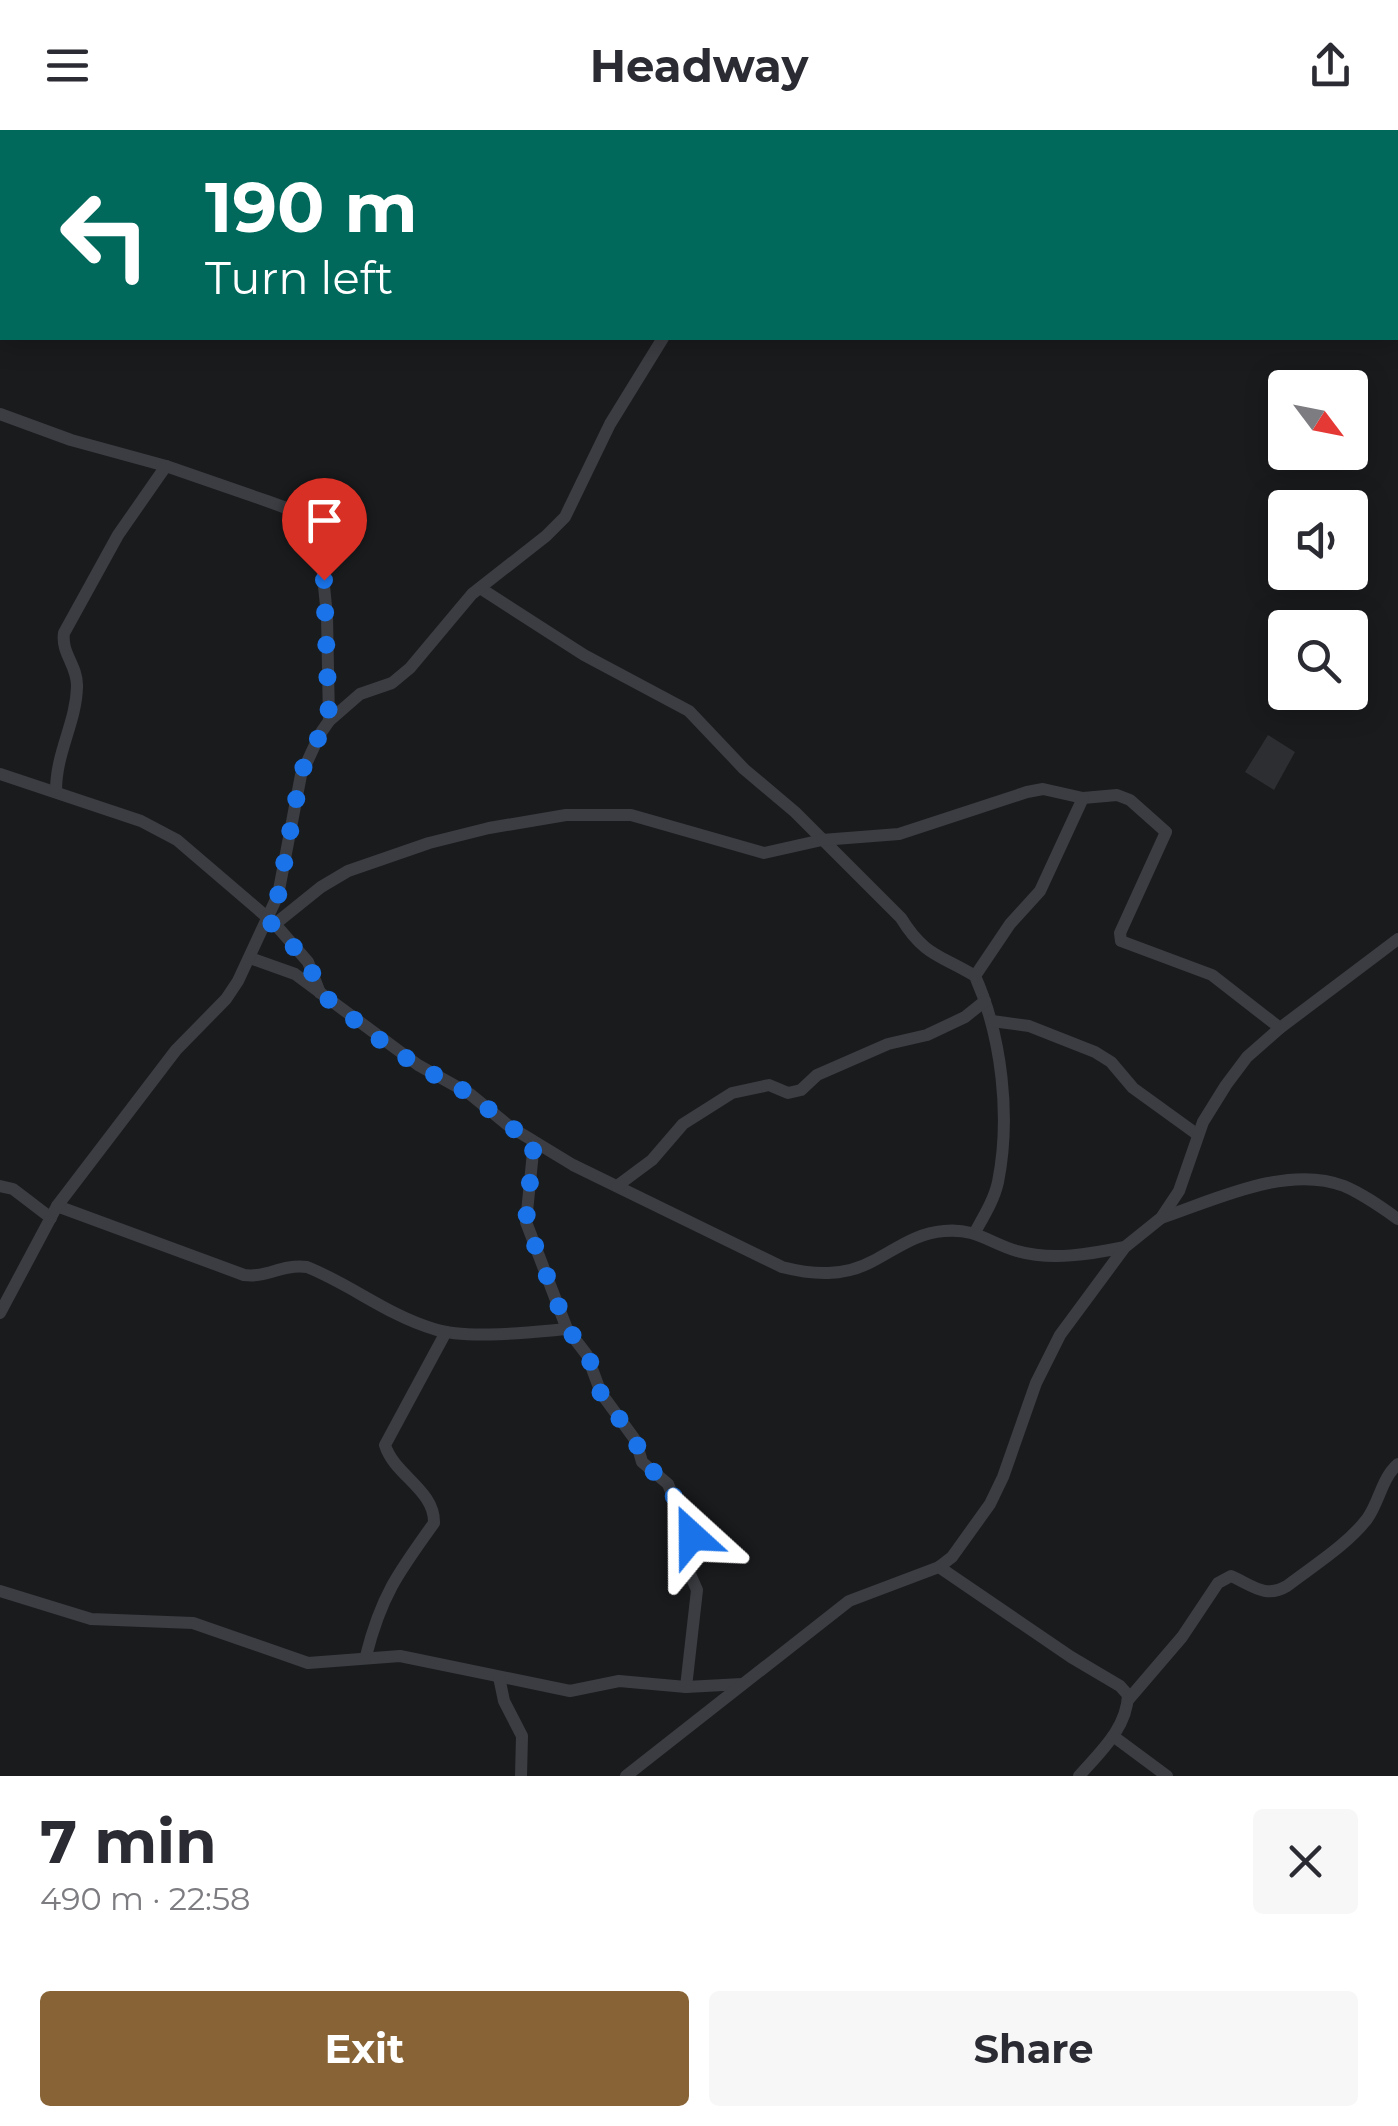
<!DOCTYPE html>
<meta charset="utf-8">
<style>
body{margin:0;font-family:Montserrat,sans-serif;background:#f7f7f7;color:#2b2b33;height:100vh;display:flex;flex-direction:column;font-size:38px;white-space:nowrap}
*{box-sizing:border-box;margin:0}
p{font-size:32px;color:#7c7c81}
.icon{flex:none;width:55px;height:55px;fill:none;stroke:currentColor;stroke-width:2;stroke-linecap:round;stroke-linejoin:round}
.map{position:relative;height:1646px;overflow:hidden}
.details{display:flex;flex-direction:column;background:#fff;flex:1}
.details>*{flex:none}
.hud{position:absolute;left:0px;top:0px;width:1400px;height:210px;box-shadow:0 5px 25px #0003;background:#00695c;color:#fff;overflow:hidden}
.needle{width:65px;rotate:122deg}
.controls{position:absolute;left:1268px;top:240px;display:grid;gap:20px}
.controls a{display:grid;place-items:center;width:100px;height:100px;border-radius:10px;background:#fff;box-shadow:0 5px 25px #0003;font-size:50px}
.pin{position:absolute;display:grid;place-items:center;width:85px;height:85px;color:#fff;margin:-102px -42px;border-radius:50% 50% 50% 0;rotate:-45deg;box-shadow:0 0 10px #0007}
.pin .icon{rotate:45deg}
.me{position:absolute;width:110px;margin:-55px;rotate:336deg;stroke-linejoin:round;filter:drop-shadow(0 0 8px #0008)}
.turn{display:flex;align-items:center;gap:35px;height:210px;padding:0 40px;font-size:45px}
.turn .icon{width:130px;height:130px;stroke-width:2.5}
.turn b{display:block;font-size:70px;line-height:85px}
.round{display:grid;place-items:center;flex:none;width:105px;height:105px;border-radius:10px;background:#f7f7f7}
.head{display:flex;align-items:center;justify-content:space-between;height:170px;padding:0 40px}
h1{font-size:60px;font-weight:700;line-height:75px}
.button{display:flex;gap:20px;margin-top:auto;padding:20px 40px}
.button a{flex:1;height:115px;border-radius:10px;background:#876335;color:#fff;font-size:40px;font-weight:700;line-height:115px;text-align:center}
.button a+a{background:#f7f7f7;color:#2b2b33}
header{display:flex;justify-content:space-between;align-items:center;height:130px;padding:0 40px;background:#fff;font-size:45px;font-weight:700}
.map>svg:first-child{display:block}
</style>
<header><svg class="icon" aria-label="menu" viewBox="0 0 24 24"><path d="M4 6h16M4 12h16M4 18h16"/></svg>Headway<svg class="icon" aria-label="share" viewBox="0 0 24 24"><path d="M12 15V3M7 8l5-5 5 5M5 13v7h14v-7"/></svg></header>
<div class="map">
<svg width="1398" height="1646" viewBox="0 0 1398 1646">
<rect width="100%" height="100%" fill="#1a1b1d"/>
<path fill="#2d2e31" d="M1268,605L1295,622L1274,660L1245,642Z"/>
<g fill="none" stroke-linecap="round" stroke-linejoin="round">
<g stroke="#3b3d42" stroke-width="12">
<path d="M0,2L2,3"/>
<path d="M321,2V0"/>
<path d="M820,2L821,0"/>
<path d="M0,174L2,170"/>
<path d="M0,284L71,310L166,336L267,371L289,379L308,394L320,416L327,486L329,591"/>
<path d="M480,458L584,525L689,581L744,639L795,682L901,788C925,827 941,825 975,846C1002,907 1011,987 998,1052C994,1070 984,1086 975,1102"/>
<path d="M0,644L141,691L177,710L275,794L308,832L320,863"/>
<path d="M56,661C56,622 76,593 77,557C78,536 61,524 64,503L118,405L166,336"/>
<path d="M275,794L321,757L348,741L429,713L489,698L566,685H631L764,723L822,710L899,704L1027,662L1043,659L1083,668L1117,665L1130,670L1166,702L1120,803L1121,811L1212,845L1280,898"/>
<path d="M250,828L295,844L418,935L470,964L509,996L573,1035L782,1137C813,1145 844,1147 873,1131C896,1119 916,1103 944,1101C977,1098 989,1113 1017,1121C1052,1131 1091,1124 1125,1117"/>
<path d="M975,846L1010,794L1040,761L1083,668"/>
<path d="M992,891L1029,896L1095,922L1111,932L1133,958L1198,1005"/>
<path d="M534,1012L526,1092L567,1199L587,1225L601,1263L636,1311L642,1332L668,1354L681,1387L691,1400L686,1435L697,1460L686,1557"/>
<path d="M0,1056L13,1059L51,1088"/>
<path d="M617,1056L652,1030L683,994L732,963L769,955L788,963L801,960L817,945L888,914L927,905L965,887L985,871"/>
<path d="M57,1076L244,1145C268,1148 280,1134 307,1137C350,1154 389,1186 434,1199C468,1210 531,1202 567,1199"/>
<path d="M1161,1088C1215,1070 1287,1034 1344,1056C1363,1064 1381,1077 1398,1089"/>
<path d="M0,1183L57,1076L176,920L226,869L238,851L278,765L301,645L320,604L329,591L360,564L392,553L410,538L472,464L546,406L565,387L610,294L663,208"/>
<path d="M939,1437L1071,1527L1120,1556L1128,1565C1127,1598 1100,1622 1079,1646"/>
<path d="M0,1461L91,1489L193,1493L308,1533L400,1526L570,1561L619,1551L686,1557L742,1554"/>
<path d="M366,1526C381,1466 398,1443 434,1393C435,1360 394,1345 385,1315L446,1202"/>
<path d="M499,1547L504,1571L522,1606L521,1646"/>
<path d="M1128,1570L1182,1507L1218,1453L1231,1446C1252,1455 1265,1469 1287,1456C1313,1436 1347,1415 1367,1389C1380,1371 1381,1349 1398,1334"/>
<path d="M1113,1606L1167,1646"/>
<path d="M626,1646L849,1471L939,1437L952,1427L990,1374L1003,1347L1036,1253L1060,1205L1125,1117L1161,1088L1179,1061L1203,992L1226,955L1247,927L1280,898L1398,809"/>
</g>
</g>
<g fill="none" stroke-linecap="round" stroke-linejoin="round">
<path stroke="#1a73e8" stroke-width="18" stroke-dasharray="0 32.4" d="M324,450L329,591L309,623L301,644L278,766L268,790L308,832L320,863L380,910L418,936L470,964L509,996L534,1012L526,1092L567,1198L588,1225L601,1264L636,1311L642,1332L668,1354L692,1406"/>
</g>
</svg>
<div class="controls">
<a><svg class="needle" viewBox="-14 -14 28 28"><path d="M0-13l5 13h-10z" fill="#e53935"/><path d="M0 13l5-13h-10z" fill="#7c7c81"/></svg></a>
<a><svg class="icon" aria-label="sound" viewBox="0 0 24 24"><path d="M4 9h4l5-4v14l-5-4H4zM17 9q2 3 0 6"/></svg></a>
<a><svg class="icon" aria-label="search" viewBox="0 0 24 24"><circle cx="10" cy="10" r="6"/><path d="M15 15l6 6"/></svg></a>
</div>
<div class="pin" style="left:324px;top:450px;background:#d93025"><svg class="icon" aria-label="arrive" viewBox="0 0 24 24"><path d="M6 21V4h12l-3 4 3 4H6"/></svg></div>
<svg class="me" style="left:692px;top:1406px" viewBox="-20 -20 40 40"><path d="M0-17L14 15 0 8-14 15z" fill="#1a73e8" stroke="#fff" stroke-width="4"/></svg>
<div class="hud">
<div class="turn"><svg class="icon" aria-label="left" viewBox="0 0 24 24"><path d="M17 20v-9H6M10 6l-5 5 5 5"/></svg><div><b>190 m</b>Turn left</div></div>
</div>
</div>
<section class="details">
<div class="head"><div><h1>7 min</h1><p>490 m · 22:58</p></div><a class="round"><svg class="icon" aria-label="close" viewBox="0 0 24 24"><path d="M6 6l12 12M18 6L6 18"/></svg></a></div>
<div class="button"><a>Exit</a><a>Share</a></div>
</section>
